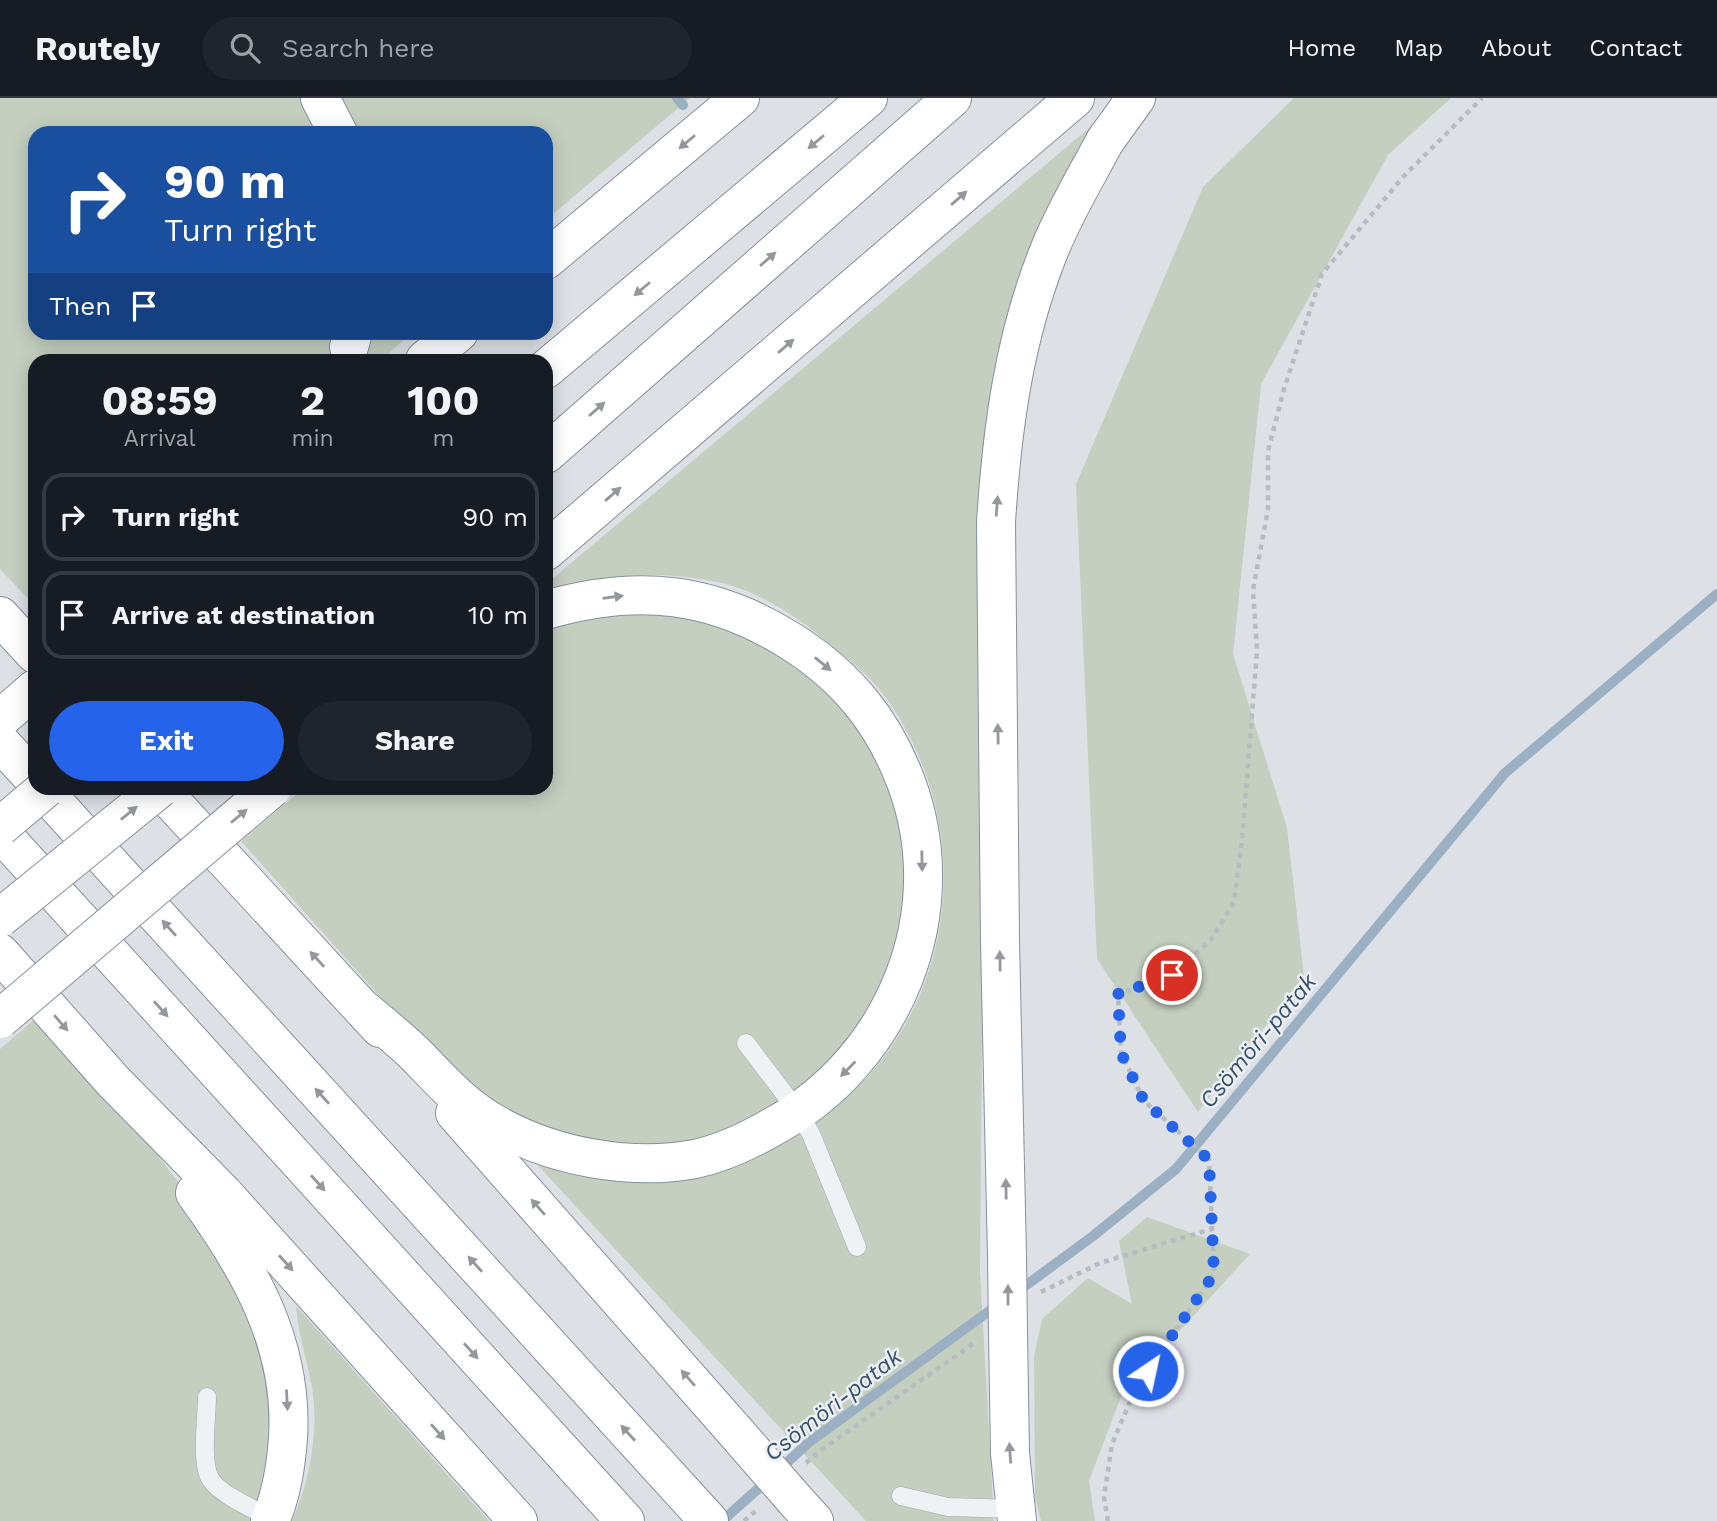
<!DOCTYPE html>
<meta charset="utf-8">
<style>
body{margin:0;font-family:"Work Sans",sans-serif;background:#20242c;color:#f1f3f6;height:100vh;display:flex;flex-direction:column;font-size:26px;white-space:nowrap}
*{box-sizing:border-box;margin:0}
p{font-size:23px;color:#9ea1a6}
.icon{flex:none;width:38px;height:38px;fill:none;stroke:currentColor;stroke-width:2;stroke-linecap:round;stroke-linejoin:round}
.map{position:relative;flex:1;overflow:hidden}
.drawer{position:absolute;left:28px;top:256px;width:525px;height:441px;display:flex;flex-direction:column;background:#171b24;border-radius:21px;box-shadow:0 4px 18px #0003}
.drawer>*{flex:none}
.hud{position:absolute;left:28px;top:28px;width:525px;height:214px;border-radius:21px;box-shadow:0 4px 18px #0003;background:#1a4fa0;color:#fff;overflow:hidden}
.pin{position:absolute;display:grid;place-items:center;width:60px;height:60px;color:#fff;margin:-30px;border:4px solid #fff;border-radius:50%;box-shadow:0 2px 7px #0007}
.me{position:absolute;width:77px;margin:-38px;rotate:34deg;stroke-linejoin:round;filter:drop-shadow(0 0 5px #0008)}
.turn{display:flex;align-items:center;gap:24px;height:147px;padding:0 21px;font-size:32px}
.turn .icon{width:91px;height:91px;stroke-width:2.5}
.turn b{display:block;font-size:49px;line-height:60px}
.then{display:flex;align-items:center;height:66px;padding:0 21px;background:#0003;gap:14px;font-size:26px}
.eta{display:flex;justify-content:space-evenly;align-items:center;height:119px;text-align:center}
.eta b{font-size:42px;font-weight:700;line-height:49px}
.action{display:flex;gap:14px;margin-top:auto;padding:14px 21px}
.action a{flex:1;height:80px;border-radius:42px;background:#2563eb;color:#fff;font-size:28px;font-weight:700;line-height:80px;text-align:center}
.action a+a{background:#20242c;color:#f1f3f6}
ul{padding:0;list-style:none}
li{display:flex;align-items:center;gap:21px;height:88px;margin:0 14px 10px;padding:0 7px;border:4px solid #363941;border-radius:21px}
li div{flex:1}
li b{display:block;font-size:26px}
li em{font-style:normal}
header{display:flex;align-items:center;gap:42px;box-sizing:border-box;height:98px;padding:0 35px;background:#171b24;border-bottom:2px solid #363941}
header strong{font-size:33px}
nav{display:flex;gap:38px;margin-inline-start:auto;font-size:24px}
.search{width:490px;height:63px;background:#20242c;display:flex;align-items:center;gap:18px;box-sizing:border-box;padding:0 24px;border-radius:38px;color:#9ea1a6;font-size:26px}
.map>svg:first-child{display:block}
</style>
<header>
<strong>Routely</strong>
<div class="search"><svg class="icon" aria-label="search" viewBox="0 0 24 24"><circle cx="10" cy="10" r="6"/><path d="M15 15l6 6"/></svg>Search here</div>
<nav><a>Home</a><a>Map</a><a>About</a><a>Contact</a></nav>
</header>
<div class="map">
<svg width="1717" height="1423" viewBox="0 0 1717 1423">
<rect width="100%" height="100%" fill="#dde1e6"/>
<g fill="#c4cfbf">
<path d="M0,0H690L546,122V35H35V234L413,235L380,262H35V508L0,471Z"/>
<path d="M1294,0H1451L1388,57L1261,286L1233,556L1287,730L1304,879L1198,1014L1097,861L1076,386L1203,89Z"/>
<path d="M1100,21L1027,165L983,808L980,1172L994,1423H866L533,1062C581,1063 629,1064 677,1064C695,1064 717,1068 735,1065C767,1059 809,1029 835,1009C959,910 978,728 886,600C872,580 851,563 832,548C801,521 758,492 717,484C656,472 612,476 552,492L546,489V486Z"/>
<path d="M704,514L837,588L904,706L911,821L863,938L761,1023L678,1048L625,1050L565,1039L514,1018L459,980L407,929L241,743L304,690H546V525L576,515Z"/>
<path d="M36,920L149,1046L206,1120L277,1273L261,1423H0V951Z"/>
<path d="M1147,1119L1250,1156L1122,1296L1089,1383L1095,1423H1041L1035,1399L1034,1258L1042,1221L1088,1180L1132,1206L1119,1143Z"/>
<path d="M296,1208L489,1423H292C310,1384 319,1332 312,1289C307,1262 298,1236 296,1208Z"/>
</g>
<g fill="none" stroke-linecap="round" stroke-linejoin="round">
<g stroke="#9bb1c3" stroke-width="10">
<path d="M677,0L683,7"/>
<path d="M1017,1194L1093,1138L1176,1071L1505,675L1717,496"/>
<path d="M779,1372L808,1345L999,1206"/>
<path d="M722,1423L768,1382"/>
</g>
<defs>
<g id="service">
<path d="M746,945L799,1015L811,1036L857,1149"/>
<path d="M207,1299C207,1319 200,1366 211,1382C222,1398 256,1412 273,1421"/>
<path d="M901,1398L948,1409L1016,1411"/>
</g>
<g id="trunk">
<path d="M1105,43L1136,0"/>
<path d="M546,162L740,0"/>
<path d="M425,262L459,234"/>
<path d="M546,271L868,0"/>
<path d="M546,356L952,0"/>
<path d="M546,453L1075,0"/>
<path d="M0,621L35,591"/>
</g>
<g id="motorway">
<path d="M320,0L338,35"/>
<path d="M349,249L353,234"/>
<path d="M0,518L35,556"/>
<path d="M0,644L35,682"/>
<path d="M41,690L709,1423"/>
<path d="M159,690L380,930"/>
<path d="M0,734L625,1423"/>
<path d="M0,855L113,983L224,1096L518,1423"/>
<path d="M363,911C380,925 397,939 413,954C441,982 462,1008 497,1027C554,1059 631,1073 695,1061C723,1055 750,1042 774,1028C895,962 955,814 906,684C883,623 847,579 792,544C712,493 636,486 546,512"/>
<path d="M455,1015L733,1331"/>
<path d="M195,1095C248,1168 294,1246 288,1340C286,1369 282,1396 270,1423"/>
<path d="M1007,1159L1000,843L996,424C1002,331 1014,240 1049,153C1064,115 1086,79 1105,43"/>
<path d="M1008,1236L1010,1355L1017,1423"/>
<path d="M795,1402L814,1423"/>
</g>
</defs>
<use href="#service" stroke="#a3a8af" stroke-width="19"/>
<use href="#trunk" stroke="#86909b" stroke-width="40"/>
<use href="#motorway" stroke="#86909b" stroke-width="40"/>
<g stroke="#b7bcc0" stroke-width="4.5" stroke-dasharray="5 5" stroke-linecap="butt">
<path d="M1041,1194L1100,1165L1212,1131"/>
<path d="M806,1365L821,1352L973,1246"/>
<path d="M744,1423L757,1412"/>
<path d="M1108,1423L1104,1399L1112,1346L1135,1292L1214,1176L1209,1061L1144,1003L1121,955L1118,896L1172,877L1211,842L1234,804L1242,742L1257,553L1253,492L1268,411V353L1284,291L1322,176L1403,79L1482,0"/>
</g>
<use href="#service" stroke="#eff2f4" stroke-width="18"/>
<use href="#trunk" stroke="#fff" stroke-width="38"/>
<use href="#motorway" stroke="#fff" stroke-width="38"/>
<defs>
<g id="trunk-bridge">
<path d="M0,729L46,690"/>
<path d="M0,820L160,690"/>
<path d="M0,921L272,690"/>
</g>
<g id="motorway-bridge">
<path d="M1007,1159L1008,1236"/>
<path d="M733,1331L795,1402"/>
</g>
</defs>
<use href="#trunk-bridge" stroke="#86909b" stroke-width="40" stroke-linecap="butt"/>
<use href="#motorway-bridge" stroke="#86909b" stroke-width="40" stroke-linecap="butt"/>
<use href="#trunk-bridge" stroke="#fff" stroke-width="38"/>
<use href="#motorway-bridge" stroke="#fff" stroke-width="38"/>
</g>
<defs><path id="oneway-solid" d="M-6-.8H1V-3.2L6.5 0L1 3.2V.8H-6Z" transform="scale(1.75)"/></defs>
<g fill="#94989d">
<use href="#oneway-solid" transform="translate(687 44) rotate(140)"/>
<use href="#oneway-solid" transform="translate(816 44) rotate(140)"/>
<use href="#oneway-solid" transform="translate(959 100) rotate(-41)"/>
<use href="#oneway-solid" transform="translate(768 161) rotate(-41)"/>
<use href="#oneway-solid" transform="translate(642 191) rotate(140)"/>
<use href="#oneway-solid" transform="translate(786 248) rotate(-41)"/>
<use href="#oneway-solid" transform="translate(597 311) rotate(-41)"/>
<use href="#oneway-solid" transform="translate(613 396) rotate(-41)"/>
<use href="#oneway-solid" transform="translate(997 408) rotate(-86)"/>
<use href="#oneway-solid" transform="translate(613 499) rotate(-8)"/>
<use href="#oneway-solid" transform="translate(823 566) rotate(39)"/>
<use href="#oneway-solid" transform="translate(998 636) rotate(-91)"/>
<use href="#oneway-solid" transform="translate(129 715) rotate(-39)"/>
<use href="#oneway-solid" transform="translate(239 718) rotate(-40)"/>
<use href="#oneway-solid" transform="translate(922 763) rotate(89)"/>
<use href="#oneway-solid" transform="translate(169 830) rotate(-132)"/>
<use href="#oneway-solid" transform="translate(317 861) rotate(-133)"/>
<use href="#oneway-solid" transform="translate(1000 863) rotate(-91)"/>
<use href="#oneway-solid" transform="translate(161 911) rotate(48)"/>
<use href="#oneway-solid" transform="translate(61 925) rotate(49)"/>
<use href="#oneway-solid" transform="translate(848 971) rotate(135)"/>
<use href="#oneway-solid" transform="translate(322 998) rotate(-132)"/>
<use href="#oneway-solid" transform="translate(318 1085) rotate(48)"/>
<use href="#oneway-solid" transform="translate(1006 1091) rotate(-91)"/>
<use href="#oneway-solid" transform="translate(538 1109) rotate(-131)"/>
<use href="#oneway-solid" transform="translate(286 1165) rotate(48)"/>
<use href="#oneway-solid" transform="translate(475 1166) rotate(-132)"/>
<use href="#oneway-solid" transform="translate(1008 1197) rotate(-90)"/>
<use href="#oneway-solid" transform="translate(471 1253) rotate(48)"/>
<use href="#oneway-solid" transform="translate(688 1280) rotate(-131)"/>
<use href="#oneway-solid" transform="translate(287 1302) rotate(87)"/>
<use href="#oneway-solid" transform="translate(438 1334) rotate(48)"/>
<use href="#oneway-solid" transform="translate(628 1335) rotate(-132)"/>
<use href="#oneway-solid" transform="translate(1010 1355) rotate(-94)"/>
</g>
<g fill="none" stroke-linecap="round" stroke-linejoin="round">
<path stroke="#2563eb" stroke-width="12" stroke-dasharray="0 21.6" d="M1148,1273L1214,1176L1209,1062L1144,1003L1121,955L1118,896L1172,877"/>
</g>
<g text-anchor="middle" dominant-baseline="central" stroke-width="5" stroke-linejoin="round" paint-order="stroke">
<g font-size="23" font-style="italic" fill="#36516b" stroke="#ecf0f4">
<text transform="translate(1258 943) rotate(-50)">Csömöri-patak</text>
<text transform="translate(833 1307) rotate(-38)">Csömöri-patak</text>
</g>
</g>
</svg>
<div class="pin" style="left:1172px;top:877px;background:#d93025"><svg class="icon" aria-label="arrive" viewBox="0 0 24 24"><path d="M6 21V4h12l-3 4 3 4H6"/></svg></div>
<svg class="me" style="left:1148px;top:1273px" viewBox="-20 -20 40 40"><circle r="17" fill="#2563eb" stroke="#fff" stroke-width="3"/><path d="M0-11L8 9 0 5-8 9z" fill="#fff"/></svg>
<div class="hud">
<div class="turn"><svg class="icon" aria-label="right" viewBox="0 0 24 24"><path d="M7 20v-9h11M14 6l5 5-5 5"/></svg><div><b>90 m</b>Turn right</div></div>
<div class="then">Then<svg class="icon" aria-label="arrive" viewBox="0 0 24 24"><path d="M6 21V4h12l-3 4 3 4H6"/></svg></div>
</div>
<section class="drawer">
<div class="eta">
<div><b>08:59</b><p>Arrival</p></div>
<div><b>2</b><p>min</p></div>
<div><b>100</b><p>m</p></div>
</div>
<ul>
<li><svg class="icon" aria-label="right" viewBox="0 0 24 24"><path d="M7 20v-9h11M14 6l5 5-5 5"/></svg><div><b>Turn right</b></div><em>90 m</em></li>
<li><svg class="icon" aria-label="arrive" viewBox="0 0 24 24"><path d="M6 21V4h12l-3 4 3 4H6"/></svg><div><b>Arrive at destination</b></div><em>10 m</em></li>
</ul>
<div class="action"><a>Exit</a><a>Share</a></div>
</section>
</div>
